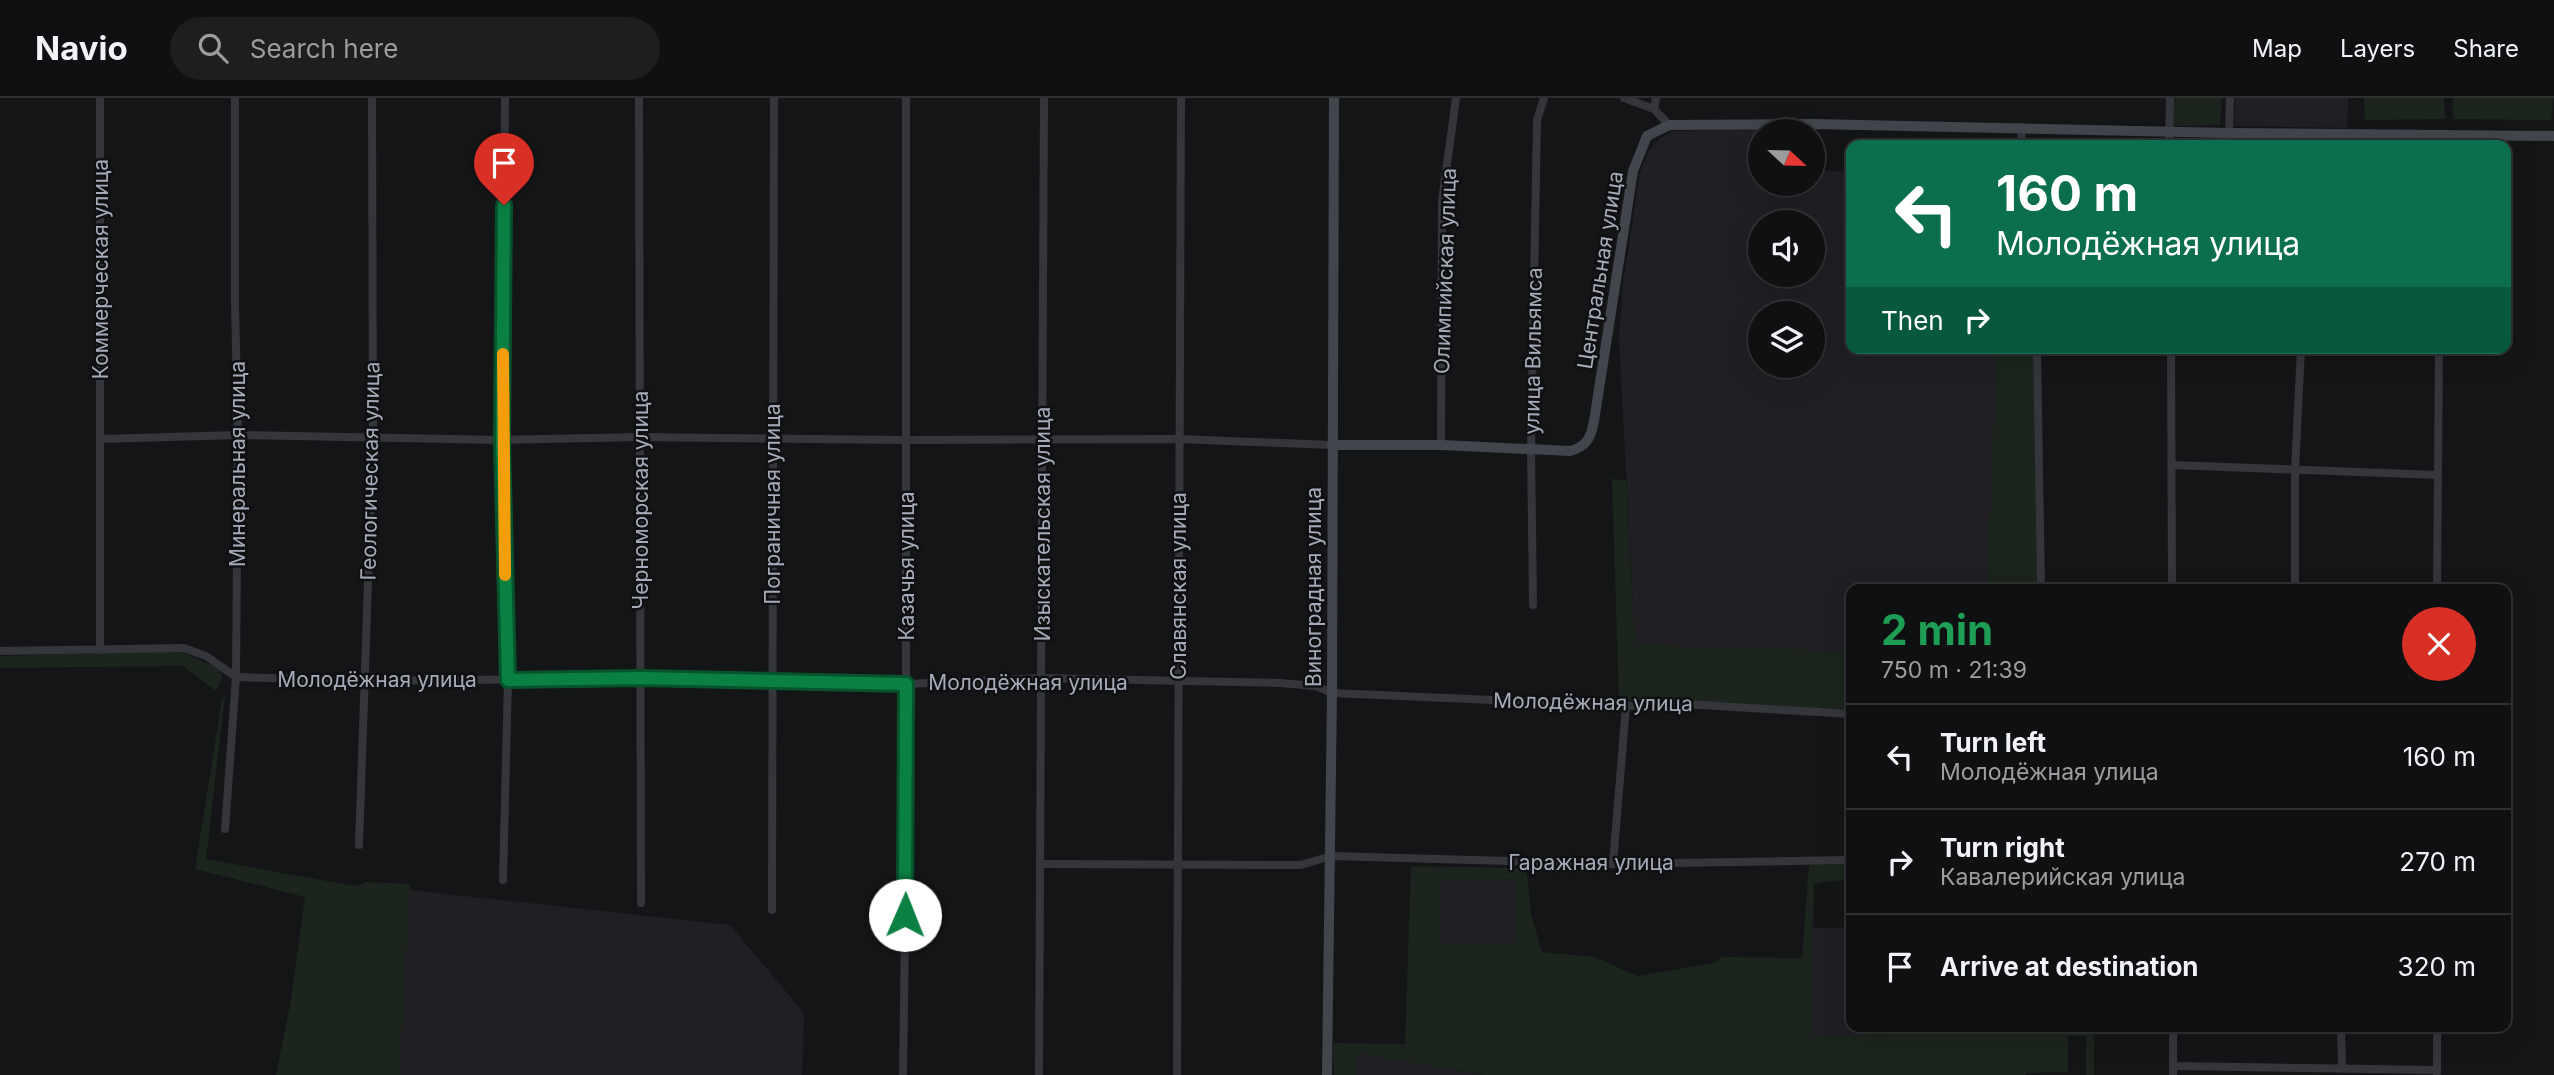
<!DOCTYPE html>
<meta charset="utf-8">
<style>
body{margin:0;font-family:Inter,sans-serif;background:#1d1e1f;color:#f1f3f6;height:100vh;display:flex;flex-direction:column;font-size:26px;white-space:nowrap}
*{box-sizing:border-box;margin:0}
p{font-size:23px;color:#9b9d9f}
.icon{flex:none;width:38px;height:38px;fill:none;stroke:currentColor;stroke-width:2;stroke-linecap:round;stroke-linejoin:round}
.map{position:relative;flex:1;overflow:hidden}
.details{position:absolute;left:1846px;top:486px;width:665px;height:448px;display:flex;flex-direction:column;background:#0f1011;border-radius:14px;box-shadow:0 7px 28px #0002,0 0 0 2px #2f3031}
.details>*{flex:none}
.hud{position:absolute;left:1846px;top:42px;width:665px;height:214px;border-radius:14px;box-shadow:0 7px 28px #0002,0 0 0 2px #2f3031;background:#0b6e4f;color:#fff;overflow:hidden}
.needle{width:46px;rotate:112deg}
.fabs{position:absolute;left:1748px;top:21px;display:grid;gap:14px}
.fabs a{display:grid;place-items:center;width:77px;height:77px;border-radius:50%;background:#0f1011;box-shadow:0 7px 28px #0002,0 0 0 2px #2f3031;font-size:35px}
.pin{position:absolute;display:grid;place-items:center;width:60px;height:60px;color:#fff;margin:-72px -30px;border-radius:50% 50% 50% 0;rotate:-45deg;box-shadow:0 0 7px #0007}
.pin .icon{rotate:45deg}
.me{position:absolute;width:77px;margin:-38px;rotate:1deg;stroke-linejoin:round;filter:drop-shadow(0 0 5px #0008)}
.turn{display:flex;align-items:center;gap:24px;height:147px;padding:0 35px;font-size:32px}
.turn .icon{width:91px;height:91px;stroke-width:2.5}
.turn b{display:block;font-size:49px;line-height:60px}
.then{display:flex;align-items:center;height:66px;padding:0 35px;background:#0003;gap:14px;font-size:26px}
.round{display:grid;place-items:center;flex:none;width:74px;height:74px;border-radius:37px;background:#1d1e1f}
.summary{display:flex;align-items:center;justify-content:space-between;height:119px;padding:0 35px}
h1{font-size:42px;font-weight:700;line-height:52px;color:#1e9e55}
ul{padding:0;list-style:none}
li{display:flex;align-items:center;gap:21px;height:105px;padding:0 35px;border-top:2px solid #2f3031}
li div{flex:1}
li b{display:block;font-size:26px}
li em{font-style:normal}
header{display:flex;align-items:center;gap:42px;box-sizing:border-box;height:98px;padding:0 35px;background:#0f1011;border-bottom:2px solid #2f3031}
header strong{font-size:33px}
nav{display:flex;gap:38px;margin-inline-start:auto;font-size:24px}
.search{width:490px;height:63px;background:#1d1e1f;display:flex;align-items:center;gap:18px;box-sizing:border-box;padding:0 24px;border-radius:38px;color:#9b9d9f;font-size:26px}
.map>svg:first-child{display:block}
</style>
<header>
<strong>Navio</strong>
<div class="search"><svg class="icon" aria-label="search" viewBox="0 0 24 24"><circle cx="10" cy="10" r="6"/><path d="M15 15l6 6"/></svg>Search here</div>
<nav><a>Map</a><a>Layers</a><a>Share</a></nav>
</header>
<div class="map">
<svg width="2554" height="977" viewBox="0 0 2554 977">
<rect width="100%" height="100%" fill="#141517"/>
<g fill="#202024" fill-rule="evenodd">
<path d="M2235,0H2348L2347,30L2234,28Z"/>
<path d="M1795,30L1796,33H1760V86H1813V72L1847,74L1845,133L1851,134L1852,250H1997L1987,492H1852L1851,553L1635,547L1619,240L1623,186L1640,74L1648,54L1659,41L1673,33ZM1760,124H1813V177H1760ZM1760,215H1813V268H1760Z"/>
<path d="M1516,781L1518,845H1440V782Z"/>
<path d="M410,792L730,827L804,915L802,977H399Z"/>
<path d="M1812,830H1851L1852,929H1971V934L1811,938Z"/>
<path d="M1358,955L1481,977H1356Z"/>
</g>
<g fill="#1c251d" fill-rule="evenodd">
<path d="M2174,0H2222L2220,27L2173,28Z"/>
<path d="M2364,0H2444L2445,21L2365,22Z"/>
<path d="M2453,0H2554L2551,22L2453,21Z"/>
<path d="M1997,250H2033L2037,492H1987Z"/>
<path d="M1612,381L1626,382L1635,547L1851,553V612L1651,601L1619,605Z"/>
<path d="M163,553L184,555L220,571L222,580L216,593L183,568L0,570V558Z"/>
<path d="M225,597L206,761L355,788L366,784L409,786L410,792L399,977H276L291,902L305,799L195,771L222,601Z"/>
<path d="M1841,766L1851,769V781L1814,785L1811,938L1970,934L1971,929H2094V977H2086V938H2068V974L2026,975V977H1482L1358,955L1356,977H1334L1333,945L1405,946L1411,768L1515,770L1527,775L1531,816L1542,854L1595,859L1637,878L1714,865L1722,859L1802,860L1809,767ZM1516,781L1518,845H1440L1441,782Z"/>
</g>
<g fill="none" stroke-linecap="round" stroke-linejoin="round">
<g stroke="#35363c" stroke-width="8">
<path d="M639,0L641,805"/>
<path d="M1624,0L1654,11L1669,27"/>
<path d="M1654,11L1656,0"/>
<path d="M2021,29L2022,47"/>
<path d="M2229,35L2230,0"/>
<path d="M2169,47L2170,0"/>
<path d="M2441,47V36"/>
<path d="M2037,250L2041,492"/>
<path d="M2171,250L2172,492"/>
<path d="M100,341L238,337L502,342L639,339L907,342L1179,341L1332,347"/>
<path d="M1441,347L1442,103L1456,0"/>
<path d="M2172,367L2437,377"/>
<path d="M2295,492V372L2301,250"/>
<path d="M2437,492L2439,250"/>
<path d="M1533,507L1531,350L1537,22L1544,0"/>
<path d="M100,552V0"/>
<path d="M0,553L184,550L206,558L236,579L364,583L641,580L906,586L1041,580L1280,585L1316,588L1332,595L1626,608L1683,606L1852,616"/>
<path d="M225,731L236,579L238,337L235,206V0"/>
<path d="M359,747L373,339L372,0"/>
<path d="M1041,766L1301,767L1331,758L1613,766L1852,762"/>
<path d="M1613,766L1626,608"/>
<path d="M503,782L508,582L502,342L505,0"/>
<path d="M772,812L774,0"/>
<path d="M2173,929V977"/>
<path d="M2341,929L2342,969"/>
<path d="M2437,929V975"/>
<path d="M2173,968L2437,972"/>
<path d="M903,977L906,764V0"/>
<path d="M1039,977L1044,0"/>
<path d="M1177,977L1181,0"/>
</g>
<g stroke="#43454c" stroke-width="10">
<path d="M1332,347H1441L1570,353C1586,349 1591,340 1594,323L1633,73L1647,38L1669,27L1814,26L2229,35L2554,38"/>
<path d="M1327,977L1332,595L1334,0"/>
</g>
</g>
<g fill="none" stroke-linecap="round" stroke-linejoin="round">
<defs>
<path id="route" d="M504,107L502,342L508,582L641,580L906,586L905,817"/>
</defs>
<use href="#route" stroke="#07532c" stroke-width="18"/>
<use href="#route" stroke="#0b8043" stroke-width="12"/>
<path stroke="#f59e0b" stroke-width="12" d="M503,256L505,477"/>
</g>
<g text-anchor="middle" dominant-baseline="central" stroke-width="5" stroke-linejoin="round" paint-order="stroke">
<g font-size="21" fill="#a5abb8" stroke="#101012">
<text transform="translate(100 171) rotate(-90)">Коммерческая улица</text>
<text transform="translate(1600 172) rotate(-81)">Центральная улица</text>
<text transform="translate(1445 173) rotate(-88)">Олимпийская улица</text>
<text transform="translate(1533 253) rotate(-89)">улица Вильямса</text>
<text transform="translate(237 366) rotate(-90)">Минеральная улица</text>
<text transform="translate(370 373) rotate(-89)">Геологическая улица</text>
<text transform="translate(640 402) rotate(-90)">Черноморская улица</text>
<text transform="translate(772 406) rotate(-90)">Пограничная улица</text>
<text transform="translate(1042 426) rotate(-90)">Изыскательская улица</text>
<text transform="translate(906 468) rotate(-90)">Казачья улица</text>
<text transform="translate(1178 488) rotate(-90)">Славянская улица</text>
<text transform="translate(1313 489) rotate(-90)">Виноградная улица</text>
<text x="377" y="581">Молодёжная улица</text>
<text x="1028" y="584">Молодёжная улица</text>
<text transform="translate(1593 604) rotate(1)">Молодёжная улица</text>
<text x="1591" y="764">Гаражная улица</text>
</g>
</g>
</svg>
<div class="fabs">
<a><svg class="needle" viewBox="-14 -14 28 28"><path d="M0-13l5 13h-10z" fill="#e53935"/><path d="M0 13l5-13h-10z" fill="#9b9d9f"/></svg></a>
<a><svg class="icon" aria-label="sound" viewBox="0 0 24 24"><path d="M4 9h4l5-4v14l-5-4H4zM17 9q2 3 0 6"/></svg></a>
<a><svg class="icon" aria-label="layers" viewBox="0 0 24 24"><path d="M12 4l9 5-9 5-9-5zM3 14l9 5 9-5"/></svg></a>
</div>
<div class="pin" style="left:504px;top:107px;background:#d93025"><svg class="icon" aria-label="arrive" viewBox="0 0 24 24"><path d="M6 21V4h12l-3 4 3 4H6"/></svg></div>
<svg class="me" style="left:905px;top:817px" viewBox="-20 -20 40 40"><circle r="19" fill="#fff"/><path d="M0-13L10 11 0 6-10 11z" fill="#0b8043"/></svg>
<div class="hud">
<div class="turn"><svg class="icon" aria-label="left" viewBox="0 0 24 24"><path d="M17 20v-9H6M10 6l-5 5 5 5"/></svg><div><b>160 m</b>Молодёжная улица</div></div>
<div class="then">Then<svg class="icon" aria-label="right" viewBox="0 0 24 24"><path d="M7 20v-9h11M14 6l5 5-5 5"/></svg></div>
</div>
<section class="details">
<div class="summary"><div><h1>2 min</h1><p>750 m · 21:39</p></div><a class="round" style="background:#d93025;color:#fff"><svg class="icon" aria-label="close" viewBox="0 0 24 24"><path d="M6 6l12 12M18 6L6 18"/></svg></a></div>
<ul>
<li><svg class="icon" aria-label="left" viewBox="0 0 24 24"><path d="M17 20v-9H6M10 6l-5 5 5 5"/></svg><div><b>Turn left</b><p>Молодёжная улица</p></div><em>160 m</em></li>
<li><svg class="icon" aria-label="right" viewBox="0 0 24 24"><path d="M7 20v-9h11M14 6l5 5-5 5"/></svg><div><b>Turn right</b><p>Кавалерийская улица</p></div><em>270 m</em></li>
<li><svg class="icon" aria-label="arrive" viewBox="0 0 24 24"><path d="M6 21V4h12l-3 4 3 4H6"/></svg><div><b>Arrive at destination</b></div><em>320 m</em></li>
</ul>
</section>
</div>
